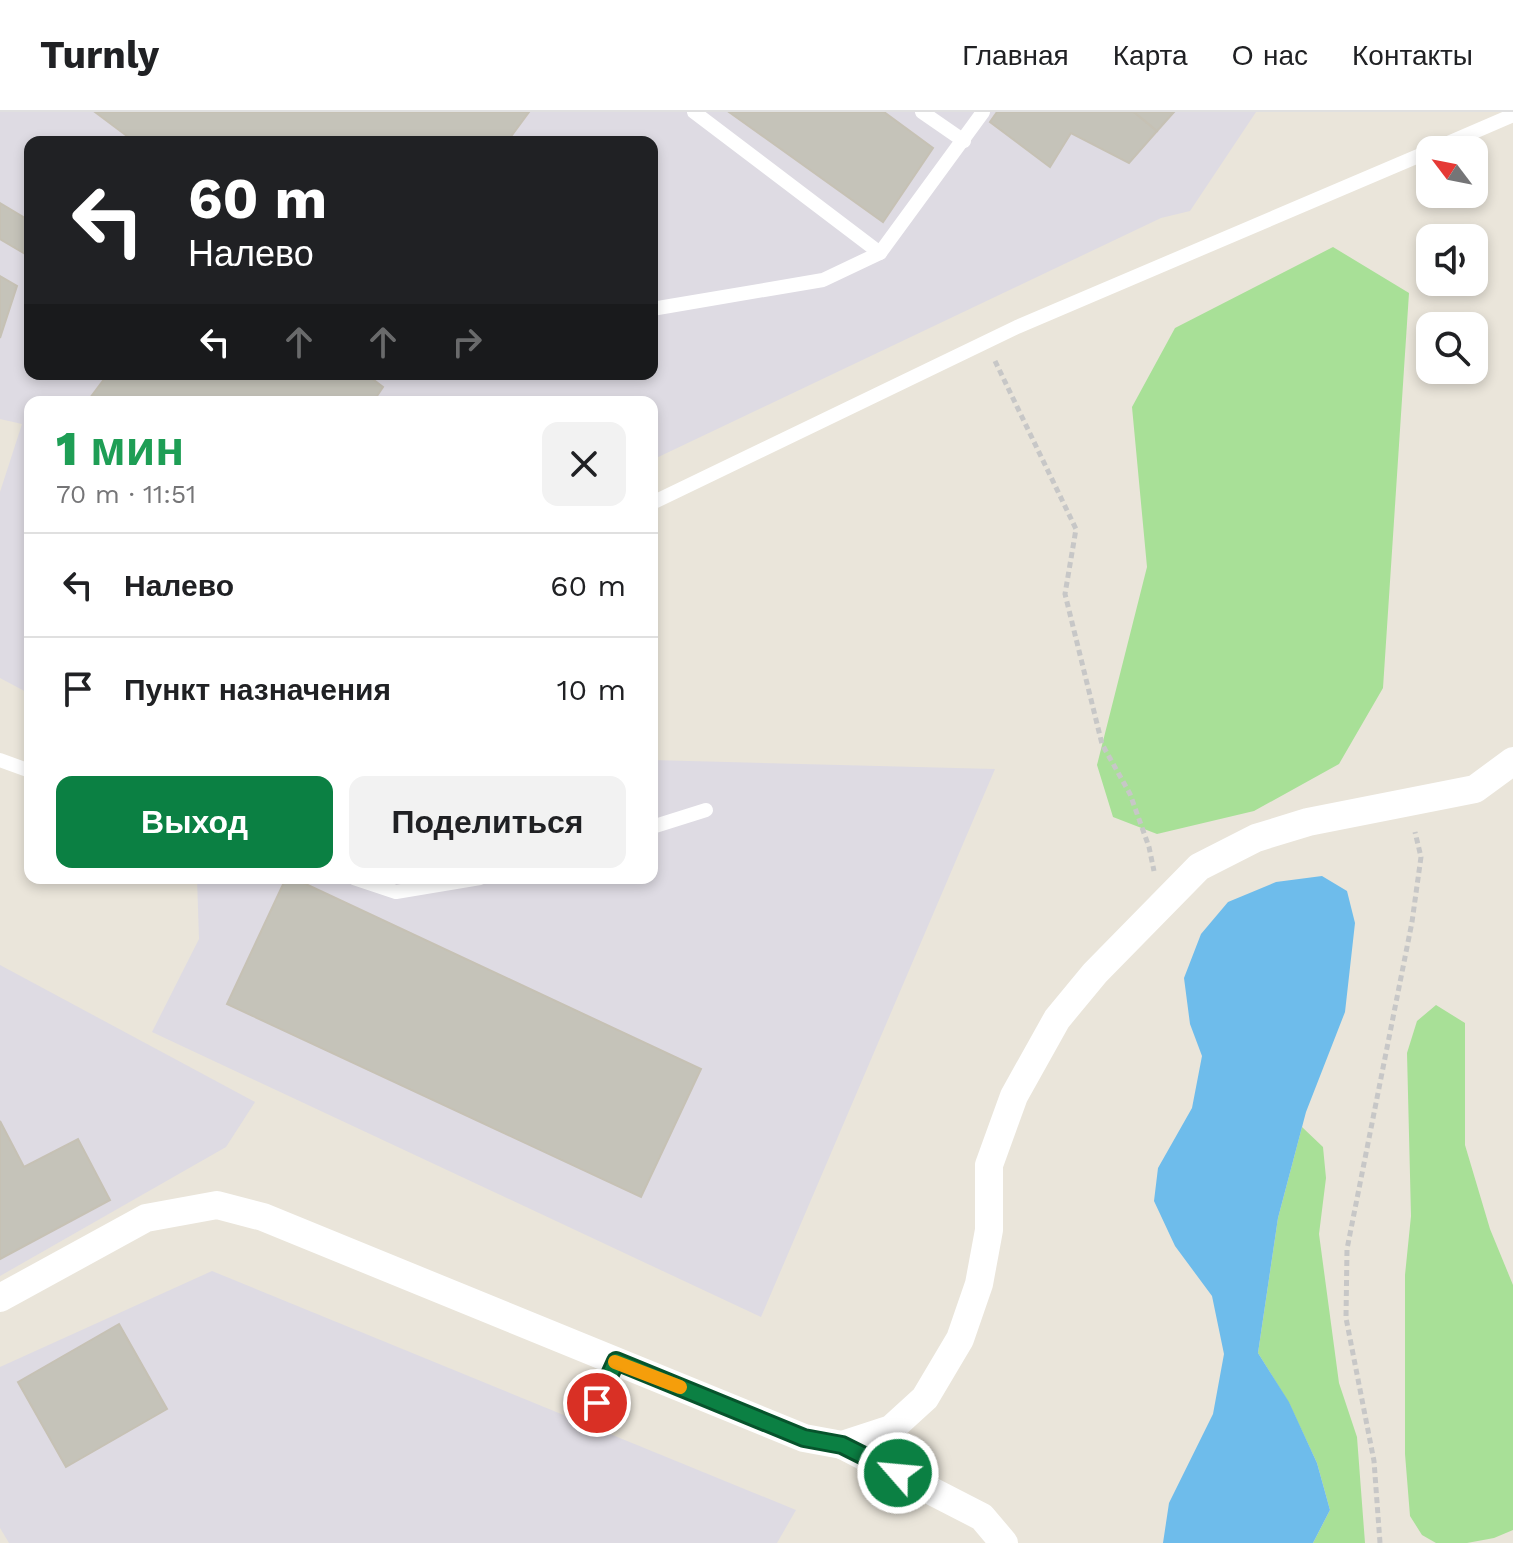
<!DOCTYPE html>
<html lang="ru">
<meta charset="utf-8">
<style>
body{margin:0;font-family:"Work Sans",sans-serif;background:#f2f2f2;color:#202124;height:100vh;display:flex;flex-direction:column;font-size:30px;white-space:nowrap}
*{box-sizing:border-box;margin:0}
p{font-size:26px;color:#757577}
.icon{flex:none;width:44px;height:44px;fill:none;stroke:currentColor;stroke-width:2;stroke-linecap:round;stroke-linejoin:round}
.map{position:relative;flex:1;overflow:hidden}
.sheet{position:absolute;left:24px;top:284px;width:634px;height:488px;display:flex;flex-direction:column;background:#fff;border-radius:16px;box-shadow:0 4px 12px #0003}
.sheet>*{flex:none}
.hud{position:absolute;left:24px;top:24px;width:634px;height:244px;border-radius:16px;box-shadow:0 4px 12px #0003;background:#202124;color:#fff;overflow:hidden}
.needle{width:52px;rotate:302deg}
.tools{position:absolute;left:1416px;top:24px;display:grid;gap:16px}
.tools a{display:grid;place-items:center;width:72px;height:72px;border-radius:16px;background:#fff;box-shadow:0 4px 12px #0003;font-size:40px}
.pin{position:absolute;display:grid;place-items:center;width:68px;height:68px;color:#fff;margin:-34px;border:4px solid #fff;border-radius:50%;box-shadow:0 2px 8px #0007}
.me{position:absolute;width:88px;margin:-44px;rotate:297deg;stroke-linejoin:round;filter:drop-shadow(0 0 6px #0008)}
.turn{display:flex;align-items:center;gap:28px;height:168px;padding:0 32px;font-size:36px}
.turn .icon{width:104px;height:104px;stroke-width:2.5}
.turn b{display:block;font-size:56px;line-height:68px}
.lanes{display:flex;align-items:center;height:76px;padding:0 32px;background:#0003;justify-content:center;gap:40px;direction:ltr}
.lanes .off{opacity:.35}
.round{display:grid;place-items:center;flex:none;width:84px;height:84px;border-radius:16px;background:#f2f2f2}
.overview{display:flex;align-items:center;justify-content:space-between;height:136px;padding:0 32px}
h1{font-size:48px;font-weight:800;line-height:60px;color:#1e9e55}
.cta{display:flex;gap:16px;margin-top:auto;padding:16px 32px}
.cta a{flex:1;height:92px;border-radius:16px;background:#0b8043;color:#fff;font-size:32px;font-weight:800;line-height:92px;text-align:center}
.cta a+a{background:#f2f2f2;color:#202124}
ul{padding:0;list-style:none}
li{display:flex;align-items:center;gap:24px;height:104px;padding:0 32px;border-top:2px solid #e0e0e0}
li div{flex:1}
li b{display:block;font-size:30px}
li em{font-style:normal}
header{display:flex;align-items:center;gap:48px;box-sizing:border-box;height:112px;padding:0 40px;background:#fff;border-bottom:2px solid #e0e0e0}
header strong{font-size:38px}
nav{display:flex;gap:44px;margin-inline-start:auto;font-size:28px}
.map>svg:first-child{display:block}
</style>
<header>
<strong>Turnly</strong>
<nav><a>Главная</a><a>Карта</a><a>О нас</a><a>Контакты</a></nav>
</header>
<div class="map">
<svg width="1513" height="1431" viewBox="0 0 1513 1431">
<rect width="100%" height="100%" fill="#eae5da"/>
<g fill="#dedbe3" fill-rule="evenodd">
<path d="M0,0H1256L1190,99L1161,106L652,348V290H30V582L0,566V380L22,312L0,307ZM30,30H652V262H30Z"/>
<path d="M652,648L995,657L761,1205L152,920L199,827L197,766H652Z"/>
<path d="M0,853L255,990L226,1035L0,1164Z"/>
<path d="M212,1159L796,1398L777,1431H9L0,1416V1255Z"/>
</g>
<g fill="#a8e097">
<path d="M1333,135L1409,181L1383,576L1339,652L1254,699L1157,722L1113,705L1097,653L1147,455L1132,295L1175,216Z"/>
<path d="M1436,893L1465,911V1033L1490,1117L1513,1173V1418L1494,1426L1467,1431H1436L1422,1423L1410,1404L1405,1342V1163L1411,1104L1407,941L1417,909Z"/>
<path d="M1302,1015L1323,1035L1326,1066L1319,1122L1339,1271L1357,1325L1365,1431H1313L1330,1398L1317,1351L1289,1291L1258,1241L1278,1106Z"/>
</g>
<path fill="#6ebceb" d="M1322,764L1347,779L1355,811L1345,900L1306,1000L1278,1106L1258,1241L1289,1290L1317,1351L1330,1398L1313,1431H1163L1169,1391L1213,1302L1224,1242L1212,1184L1175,1134L1154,1089L1158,1056L1192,996L1202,944L1190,912L1184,866L1201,822L1228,790L1276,770Z"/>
<g fill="#c5c3b9" stroke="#c6c1b4" stroke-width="2">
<path d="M95,0H529L507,30H135Z"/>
<path d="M729,0H884L933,36L883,110Z"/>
<path d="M997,0H1134L1157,19L1129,51L1071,21L1050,55L990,10Z"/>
<path d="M1134,0H1174L1157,19Z"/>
<path d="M0,91L30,109L27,143L0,127Z"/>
<path d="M0,164L17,174L0,226Z"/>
<path d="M108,262H366L383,275L373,290H87Z"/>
<path d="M286,766H293L701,957L641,1085L227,892Z"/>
<path d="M0,1009L24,1055L78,1027L110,1088L0,1147Z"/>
<path d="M119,1212L167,1297L66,1355L18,1270Z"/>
</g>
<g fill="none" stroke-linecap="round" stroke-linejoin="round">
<g stroke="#c7c7c7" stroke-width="5" stroke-dasharray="6 4" stroke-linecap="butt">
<path d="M995,249L1076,417L1065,482L1102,632L1130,682L1149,735L1154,759"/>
<path d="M1380,1431L1374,1349L1346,1206L1347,1137L1412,810L1421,745L1415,720"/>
</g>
<g stroke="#fff" stroke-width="14">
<path d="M694,0L880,141"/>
<path d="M922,0L964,29"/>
<path d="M1432,38L1513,3"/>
<path d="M652,197L823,168L880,141L983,0"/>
<path d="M652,391L1017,215L1430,39"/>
<path d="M0,648L30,659"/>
<path d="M652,715L706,698"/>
<path d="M354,766L396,780L480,766"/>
<path d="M587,1312L616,1249"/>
</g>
<g stroke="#fff" stroke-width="28">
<path d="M0,1186L146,1106L217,1093L263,1105L804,1326L842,1333L891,1317L925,1286L960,1227L979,1172L989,1118V1053L1014,984L1057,907L1095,861L1199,755L1256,726L1308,710L1475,677L1513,649"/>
<path d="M842,1333L982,1405L1004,1431"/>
</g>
</g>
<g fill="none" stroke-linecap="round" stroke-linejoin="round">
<defs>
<path id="route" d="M597,1291L616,1249L804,1326L842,1333L898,1361"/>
</defs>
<use href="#route" stroke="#07532c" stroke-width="20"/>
<use href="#route" stroke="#0b8043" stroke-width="14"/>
<path stroke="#f59e0b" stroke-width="14" d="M615,1250L680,1275"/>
</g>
</svg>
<div class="tools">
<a><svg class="needle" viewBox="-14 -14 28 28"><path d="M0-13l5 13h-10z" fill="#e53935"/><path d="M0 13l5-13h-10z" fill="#757577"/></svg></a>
<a><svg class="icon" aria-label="sound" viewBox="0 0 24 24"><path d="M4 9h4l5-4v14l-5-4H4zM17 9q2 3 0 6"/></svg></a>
<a><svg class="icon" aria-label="search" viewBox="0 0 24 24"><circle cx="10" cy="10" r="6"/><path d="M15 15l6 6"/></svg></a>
</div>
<div class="pin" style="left:597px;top:1291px;background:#d93025"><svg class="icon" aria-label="arrive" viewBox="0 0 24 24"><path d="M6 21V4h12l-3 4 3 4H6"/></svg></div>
<svg class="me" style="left:898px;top:1361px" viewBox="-20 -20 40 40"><circle r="17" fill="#0b8043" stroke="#fff" stroke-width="3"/><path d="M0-11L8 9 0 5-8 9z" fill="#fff"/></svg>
<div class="hud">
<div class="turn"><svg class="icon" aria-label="left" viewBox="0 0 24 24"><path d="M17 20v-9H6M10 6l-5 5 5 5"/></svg><div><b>60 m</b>Налево</div></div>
<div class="lanes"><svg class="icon" aria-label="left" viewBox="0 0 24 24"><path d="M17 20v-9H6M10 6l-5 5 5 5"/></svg><svg class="icon off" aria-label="ahead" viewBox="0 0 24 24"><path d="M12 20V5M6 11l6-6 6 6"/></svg><svg class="icon off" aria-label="ahead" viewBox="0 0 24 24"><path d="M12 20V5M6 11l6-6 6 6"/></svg><svg class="icon off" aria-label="right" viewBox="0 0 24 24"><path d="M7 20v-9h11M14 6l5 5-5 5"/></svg></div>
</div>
<section class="sheet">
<div class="overview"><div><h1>1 мин</h1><p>70 m · 11:51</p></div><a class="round"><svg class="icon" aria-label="close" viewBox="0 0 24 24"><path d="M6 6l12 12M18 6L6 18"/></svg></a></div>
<ul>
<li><svg class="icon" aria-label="left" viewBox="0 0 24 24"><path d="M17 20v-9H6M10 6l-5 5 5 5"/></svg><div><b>Налево</b></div><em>60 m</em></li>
<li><svg class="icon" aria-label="arrive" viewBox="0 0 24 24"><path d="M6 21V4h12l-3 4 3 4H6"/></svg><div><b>Пункт назначения</b></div><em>10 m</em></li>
</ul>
<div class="cta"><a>Выход</a><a>Поделиться</a></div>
</section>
</div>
